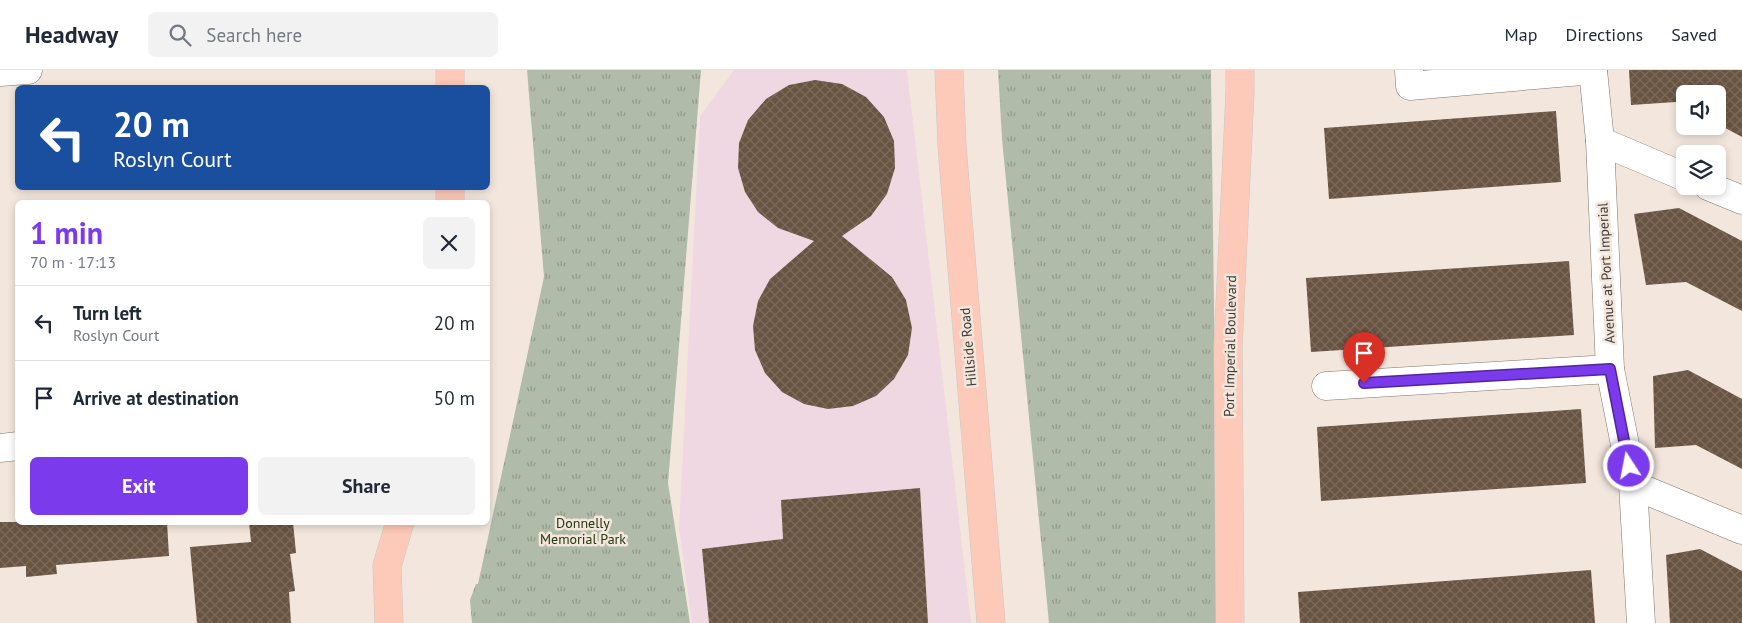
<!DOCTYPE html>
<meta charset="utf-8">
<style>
body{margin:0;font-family:"PT Sans",sans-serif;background:#f2f2f3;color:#1f2937;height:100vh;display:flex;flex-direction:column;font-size:19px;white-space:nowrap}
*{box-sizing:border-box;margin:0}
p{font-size:16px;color:#747a83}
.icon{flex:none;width:28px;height:28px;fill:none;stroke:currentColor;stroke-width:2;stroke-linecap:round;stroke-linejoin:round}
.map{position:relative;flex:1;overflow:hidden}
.sheet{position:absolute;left:15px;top:130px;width:475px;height:325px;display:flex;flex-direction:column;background:#fff;border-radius:8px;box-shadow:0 2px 8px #0003}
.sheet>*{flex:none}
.hud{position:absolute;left:15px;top:15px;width:475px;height:105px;border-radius:8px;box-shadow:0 2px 8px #0003;background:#1a4fa0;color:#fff;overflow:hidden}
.fabs{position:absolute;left:1676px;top:15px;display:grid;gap:10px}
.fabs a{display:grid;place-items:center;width:50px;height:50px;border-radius:8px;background:#fff;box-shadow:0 2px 8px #0003;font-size:25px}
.pin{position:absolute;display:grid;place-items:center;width:42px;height:42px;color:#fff;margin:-51px -21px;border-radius:50% 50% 50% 0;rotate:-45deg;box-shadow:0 0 5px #0007}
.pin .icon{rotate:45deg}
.me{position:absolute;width:55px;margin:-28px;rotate:349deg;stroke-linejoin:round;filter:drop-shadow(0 0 4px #0008)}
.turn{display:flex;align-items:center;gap:18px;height:105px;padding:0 15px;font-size:22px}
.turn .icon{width:65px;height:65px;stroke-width:2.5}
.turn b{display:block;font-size:35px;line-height:42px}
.round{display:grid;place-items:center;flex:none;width:52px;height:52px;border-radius:8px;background:#f2f2f3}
.head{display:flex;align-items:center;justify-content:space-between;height:85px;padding:0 15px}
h1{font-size:30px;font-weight:700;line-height:38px;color:#7c3aed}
.primary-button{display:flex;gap:10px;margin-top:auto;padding:10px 15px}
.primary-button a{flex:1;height:58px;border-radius:8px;background:#7c3aed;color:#fff;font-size:20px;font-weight:700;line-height:58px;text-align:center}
.primary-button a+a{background:#f2f2f3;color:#1f2937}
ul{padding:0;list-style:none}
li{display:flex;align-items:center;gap:15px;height:75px;padding:0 15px;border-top:1px solid #e0e1e3}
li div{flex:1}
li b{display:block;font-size:19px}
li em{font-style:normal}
header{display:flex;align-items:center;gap:30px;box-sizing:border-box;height:70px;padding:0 25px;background:#fff;border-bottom:1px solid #e0e1e3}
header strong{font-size:24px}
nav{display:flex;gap:28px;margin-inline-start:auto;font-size:18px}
.search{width:350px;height:45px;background:#f2f2f3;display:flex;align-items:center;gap:12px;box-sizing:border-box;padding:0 18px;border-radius:8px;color:#747a83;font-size:19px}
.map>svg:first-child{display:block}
</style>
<header>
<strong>Headway</strong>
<div class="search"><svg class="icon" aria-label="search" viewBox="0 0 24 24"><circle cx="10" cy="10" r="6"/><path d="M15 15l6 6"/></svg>Search here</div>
<nav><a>Map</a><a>Directions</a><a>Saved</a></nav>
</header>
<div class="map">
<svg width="1742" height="553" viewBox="0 0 1742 553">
<defs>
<pattern id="grass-tufts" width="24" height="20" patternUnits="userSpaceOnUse" patternTransform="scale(1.25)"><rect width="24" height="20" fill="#b1bbaa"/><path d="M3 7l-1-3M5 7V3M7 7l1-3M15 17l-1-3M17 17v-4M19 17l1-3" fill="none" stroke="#92998b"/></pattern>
<pattern id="building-cross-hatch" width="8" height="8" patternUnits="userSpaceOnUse" patternTransform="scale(1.25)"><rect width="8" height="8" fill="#695442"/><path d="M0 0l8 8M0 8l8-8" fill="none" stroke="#7c6a5c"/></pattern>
</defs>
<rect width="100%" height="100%" fill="#f3e7dd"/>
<path fill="#f0d8e2" d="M734,0H907L971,553H692L679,458L700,46Z"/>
<g fill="url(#grass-tufts)">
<path d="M527,0H701L668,413L690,553H472L470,530L476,514H478L544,207Z"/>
<path d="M998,0H1211L1218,553H1049L1002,69Z"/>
</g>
<g fill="url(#building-cross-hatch)">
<path d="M1629,0H1742V67L1718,54V24H1685V37L1676,32L1631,35Z"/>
<path d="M815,10L842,14L866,27L884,47L894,71L895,98L887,124L871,146L842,166L892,207L906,230L912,258L908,285L894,309L876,326L853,336L828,339L804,334L782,322L765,303L755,280L753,256L758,231L770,209L814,171L778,158L758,142L745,122L738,98L739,73L748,50L766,29L789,15Z"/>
<path d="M1556,41L1561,112L1329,129L1324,58Z"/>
<path d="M1679,138L1742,171V241L1686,212L1646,215L1634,144Z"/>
<path d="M1569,191L1574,265L1311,282L1306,208Z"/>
<path d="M1688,300L1742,329V399L1696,375L1655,378L1653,306Z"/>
<path d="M1581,339L1586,413L1321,431L1317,357Z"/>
<path d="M920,418L928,553H709L702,479L783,469L781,430Z"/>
<path d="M0,452H167L169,486L56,495L57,504L26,507V496L0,498Z"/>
<path d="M249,452H293L296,483L290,484L295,521L289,522L291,553H197L190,477L251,472Z"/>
<path d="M1700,479L1742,501V553H1670L1666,485Z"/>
<path d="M1591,500L1595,553H1300L1298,522Z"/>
</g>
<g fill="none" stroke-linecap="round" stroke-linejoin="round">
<defs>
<g id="minor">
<path d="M1409,0L1410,16L1593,0"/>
<path d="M1593,0L1600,71L1610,299L1633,415L1641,553"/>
<path d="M0,2L28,0"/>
<path d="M1600,71L1685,107"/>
<path d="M1708,116L1742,130"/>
<path d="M1326,316L1610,299"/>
<path d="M0,378L18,376"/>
<path d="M1633,415L1742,460"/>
</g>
<g id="primary">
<path d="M949,0L952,76L991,553"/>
<path d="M450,18V0"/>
<path d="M450,132V118"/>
<path d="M389,553L387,496L400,452"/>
<path d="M1230,553L1228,277L1240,22V0"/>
</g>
</defs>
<use href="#minor" stroke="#7f756c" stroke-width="29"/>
<use href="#primary" stroke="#cac8c7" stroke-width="29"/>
<use href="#minor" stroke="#fff" stroke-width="28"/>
<use href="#primary" stroke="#fdc9b8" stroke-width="28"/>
</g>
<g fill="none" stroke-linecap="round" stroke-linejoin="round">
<defs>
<path id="route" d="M1364,313L1610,299L1629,396"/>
</defs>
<use href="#route" stroke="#51269a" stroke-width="12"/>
<use href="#route" stroke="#7c3aed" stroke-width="9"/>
</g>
<g text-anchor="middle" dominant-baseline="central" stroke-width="5" stroke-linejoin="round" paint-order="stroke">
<g font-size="14" fill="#413c38" stroke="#f3e7dd">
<text transform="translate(1606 203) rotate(-93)">Avenue at Port Imperial</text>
<text transform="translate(1230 276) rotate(-89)">Port Imperial Boulevard</text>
<text transform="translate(968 277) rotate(-95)">Hillside Road</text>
</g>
<g font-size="14" fill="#24390f" stroke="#f3e7dd">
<text x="583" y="453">Donnelly<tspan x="583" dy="16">Memorial Park</tspan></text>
</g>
</g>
</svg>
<div class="fabs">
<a><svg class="icon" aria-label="sound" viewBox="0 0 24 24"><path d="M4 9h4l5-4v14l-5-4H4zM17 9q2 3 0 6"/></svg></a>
<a><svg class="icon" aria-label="layers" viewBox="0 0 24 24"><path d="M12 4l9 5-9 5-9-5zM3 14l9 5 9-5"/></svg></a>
</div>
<div class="pin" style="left:1364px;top:313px;background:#d93025"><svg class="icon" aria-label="arrive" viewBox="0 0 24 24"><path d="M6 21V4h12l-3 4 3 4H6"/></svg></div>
<svg class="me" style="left:1629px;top:396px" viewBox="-20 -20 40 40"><circle r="17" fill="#7c3aed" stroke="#fff" stroke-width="3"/><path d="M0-11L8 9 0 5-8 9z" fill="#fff"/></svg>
<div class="hud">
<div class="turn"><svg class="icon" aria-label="left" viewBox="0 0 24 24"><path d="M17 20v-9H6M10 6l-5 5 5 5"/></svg><div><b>20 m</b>Roslyn Court</div></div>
</div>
<section class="sheet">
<div class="head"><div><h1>1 min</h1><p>70 m · 17:13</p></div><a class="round"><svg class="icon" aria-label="close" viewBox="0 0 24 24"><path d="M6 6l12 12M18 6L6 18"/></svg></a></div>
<ul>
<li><svg class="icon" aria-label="left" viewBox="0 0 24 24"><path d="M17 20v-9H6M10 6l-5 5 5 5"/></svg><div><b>Turn left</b><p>Roslyn Court</p></div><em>20 m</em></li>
<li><svg class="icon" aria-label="arrive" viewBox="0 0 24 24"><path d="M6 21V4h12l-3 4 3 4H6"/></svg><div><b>Arrive at destination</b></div><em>50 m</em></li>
</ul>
<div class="primary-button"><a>Exit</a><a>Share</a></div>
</section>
</div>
